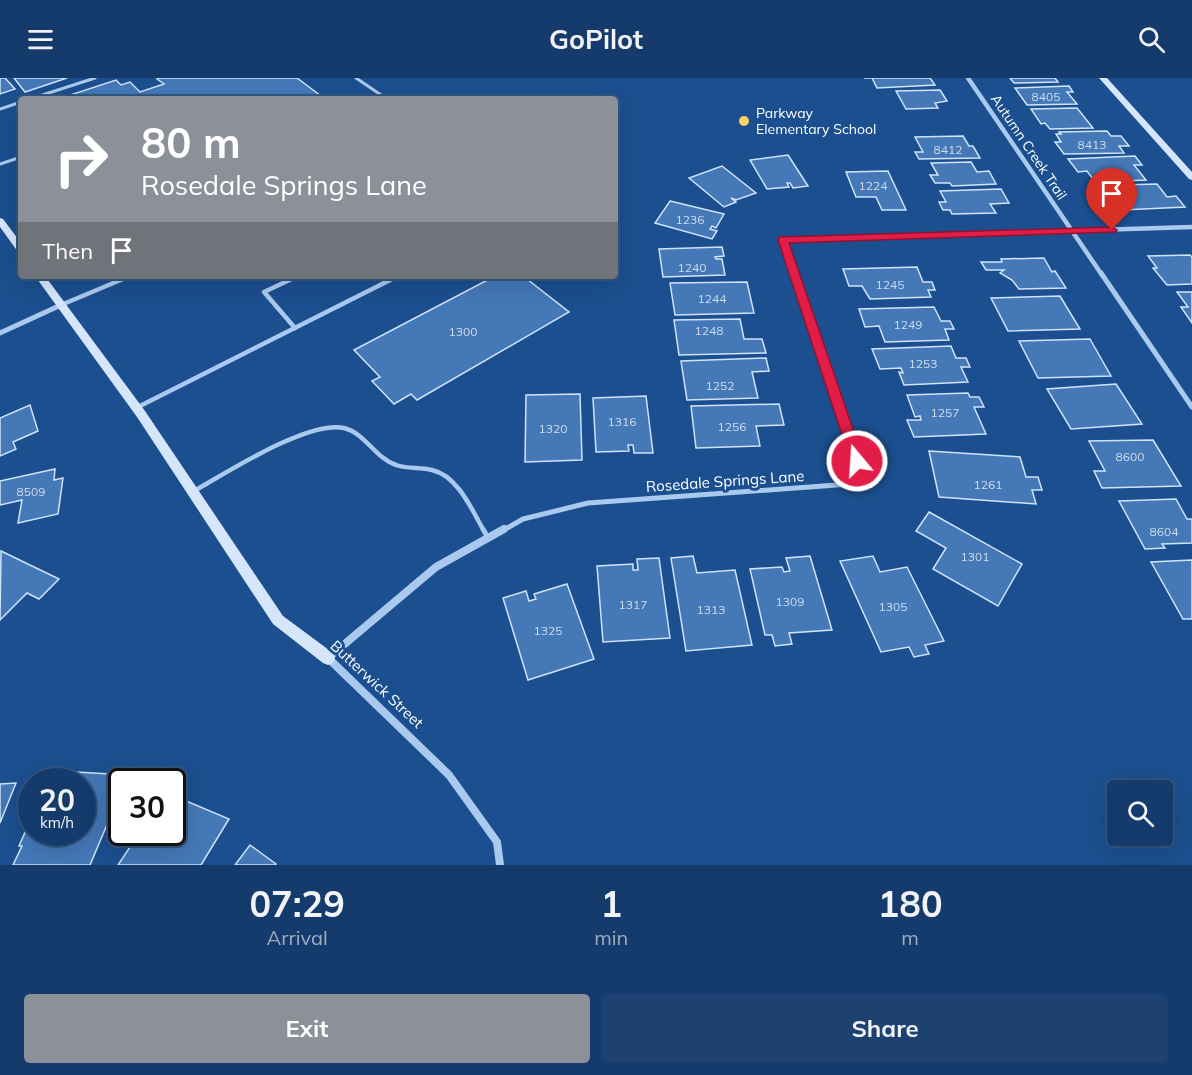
<!DOCTYPE html>
<style>
body{margin:0;font-family:Mulish,sans-serif;background:#1d4271;color:#f1f3f6;height:100vh;display:flex;flex-direction:column;font-size:22px;white-space:nowrap}
*{box-sizing:border-box;margin:0}
p{font-size:20px;color:#9dadc1}
.icon{flex:none;width:33px;height:33px;fill:none;stroke:currentColor;stroke-width:2;stroke-linecap:round;stroke-linejoin:round}
.map{position:relative;height:787px;overflow:hidden}
.side{display:flex;flex-direction:column;background:#143b6b;flex:1}
.side>*{flex:none}
.hud{position:absolute;left:18px;top:18px;width:600px;height:183px;border-radius:6px;box-shadow:0 6px 24px #0002,0 0 0 2px #33557e;background:#8c9099;color:#fff;overflow:hidden}
.controls{position:absolute;left:1107px;top:702px;display:grid;gap:12px}
.controls a{display:grid;place-items:center;width:66px;height:66px;border-radius:6px;background:#143b6b;box-shadow:0 6px 24px #0002,0 0 0 2px #33557e;font-size:30px}
.speed{position:absolute;left:18px;top:690px;display:flex;gap:12px;font-size:30px;font-weight:700;text-align:center}
.speed>*{display:grid;place-content:center;width:78px;height:78px;border-radius:50%;background:#143b6b;box-shadow:0 6px 24px #0002,0 0 0 2px #33557e;line-height:1}
.speed small{font-size:15px;font-weight:400}
.speed .limit{border:3px solid #111;border-radius:9px;background:#fff;color:#111}
.pin{position:absolute;display:grid;place-items:center;width:51px;height:51px;color:#fff;margin:-62px -26px;border-radius:50% 50% 50% 0;rotate:-45deg;box-shadow:0 0 6px #0007}
.pin .icon{rotate:45deg}
.me{position:absolute;width:66px;margin:-33px;rotate:342deg;stroke-linejoin:round;filter:drop-shadow(0 0 4px #0008)}
.turn{display:flex;align-items:center;gap:21px;height:126px;padding:0 24px;font-size:27px}
.turn .icon{width:78px;height:78px;stroke-width:2.5}
.turn b{display:block;font-size:42px;line-height:51px}
.then{display:flex;align-items:center;height:57px;padding:0 24px;background:#0003;gap:12px;font-size:22px}
.eta{display:flex;justify-content:space-evenly;align-items:center;height:102px;text-align:center}
.eta b{font-size:36px;font-weight:700;line-height:42px}
.action{display:flex;gap:12px;margin-top:auto;padding:12px 24px}
.action a{flex:1;height:69px;border-radius:6px;background:#8c9099;color:#fff;font-size:24px;font-weight:700;line-height:69px;text-align:center}
.action a+a{background:#1d4271;color:#f1f3f6}
header{display:flex;justify-content:space-between;align-items:center;height:78px;padding:0 24px;background:#143b6b;font-size:27px;font-weight:700}
.map>svg:first-child{display:block}
</style>
<header><svg class="icon" aria-label="menu" viewBox="0 0 24 24"><path d="M4 6h16M4 12h16M4 18h16"/></svg>GoPilot<svg class="icon" aria-label="search" viewBox="0 0 24 24"><circle cx="10" cy="10" r="6"/><path d="M15 15l6 6"/></svg></header>
<div class="map">
<svg width="1192" height="787" viewBox="0 0 1192 787">
<rect width="100%" height="100%" fill="#1b4f8f"/>
<g fill="#4478b7" stroke="#cfe3fa" stroke-width="1.5">
<path d="M0,0H5L15,11L0,16Z"/>
<path d="M14,0H67L25,14Z"/>
<path d="M160,0H297L325,21H66L64,19L116,2L121,7L130,4L140,14L164,6L157,1Z"/>
<path d="M864,0H930L935,7L877,10L872,0Z"/>
<path d="M1010,0H1055L1058,4L1014,5Z"/>
<path d="M1069,8L1073,14H1067L1077,26L1027,27L1015,10Z"/>
<path d="M940,12L947,23L935,25L938,30L906,31L896,13Z"/>
<path d="M1077,30L1093,50L1050,51L1045,45L1041,46L1031,31Z"/>
<path d="M1107,53L1111,58H1121L1129,68H1119L1124,75L1064,76L1055,64H1061L1056,56H1061L1059,54Z"/>
<path d="M963,58L969,68H973L980,80L919,81L915,74H923L915,59Z"/>
<path d="M788,77L808,108L793,110L790,105H787L789,109L767,111L750,82Z"/>
<path d="M1135,78L1142,87H1134L1146,102L1095,104L1087,93L1078,94L1068,81Z"/>
<path d="M971,84L977,94L989,93L996,106L952,108L950,105H935L930,97H938L931,85Z"/>
<path d="M722,88L756,115L736,122L731,120L736,124L724,129L689,100Z"/>
<path d="M888,93L906,132H882L876,119H856L846,94Z"/>
<path d="M1157,106L1167,119L1176,118L1185,129L1122,132L1113,130L1106,121H1099L1089,108Z"/>
<path d="M1001,111L1009,125L990,126L996,135L952,136L950,132H943L939,124H946L940,113Z"/>
<path d="M670,123L724,136L716,150L712,148L710,151L717,153L712,161L655,145Z"/>
<path d="M722,169L724,178L715,179L716,181H722L725,197L663,199L659,171Z"/>
<path d="M1190,177L1192,179V206L1167,207L1153,190H1157L1148,178Z"/>
<path d="M1044,180L1052,194L1055,193L1066,210L1019,211L1012,202L1000,195L1004,192H986L981,184H1002L1001,181Z"/>
<path d="M917,189L923,204H932L935,212H928L931,219L870,221L862,208H849L843,191Z"/>
<path d="M495,198H523L569,234L417,322L411,316L394,326L372,303L380,299L354,272Z"/>
<path d="M747,204L754,235L675,237L670,205Z"/>
<path d="M1177,214H1192V245L1181,229H1188Z"/>
<path d="M1060,218L1080,251L1008,253L991,220Z"/>
<path d="M934,229L941,243H950L954,251H945L949,262L885,264L879,248L865,249L859,231Z"/>
<path d="M740,241L744,261H762L766,275L679,277L674,242Z"/>
<path d="M1090,261L1111,298L1038,300L1019,263Z"/>
<path d="M951,268L956,280H966L970,289H961L968,304L904,307L899,294L903,295L901,290L880,291L872,271Z"/>
<path d="M766,280L769,293L752,294L758,320L687,322L681,283Z"/>
<path d="M1116,306L1142,346L1071,351L1047,311Z"/>
<path d="M968,315L970,319H979L984,329H974L986,356L914,359L907,342H921L920,338L915,339L907,317Z"/>
<path d="M580,316L582,382L525,384L526,317Z"/>
<path d="M646,318L653,375H634L633,367H628L629,373L596,374L593,320Z"/>
<path d="M779,326L784,347L756,348L760,368L696,370L691,328Z"/>
<path d="M30,327L38,353L13,364L16,371L0,378V340Z"/>
<path d="M1153,362L1181,408L1102,410L1094,393H1105L1089,363Z"/>
<path d="M929,373L1020,379L1026,399H1038L1042,412H1032L1036,426L939,419Z"/>
<path d="M55,391L54,402L63,400L58,436L18,445L22,422L0,427V403Z"/>
<path d="M1176,421L1187,441H1192V465L1162,466L1165,470L1145,471L1119,423Z"/>
<path d="M929,434L1022,486L998,528L933,491L946,470L916,453Z"/>
<path d="M1,473L59,501L39,521L27,515L0,542Z"/>
<path d="M693,478L697,495L735,492L752,567L686,573L671,480Z"/>
<path d="M810,478L832,552L789,555L792,566L775,568L772,557H765L750,491L782,489L784,494L790,493L786,480Z"/>
<path d="M873,478L880,494L907,489L944,563L925,567L929,576L914,579L909,569L881,574L840,483Z"/>
<path d="M659,480L670,560L603,564L597,488L633,486V492H638L637,481Z"/>
<path d="M1192,482V541H1183L1151,484Z"/>
<path d="M567,506L594,581L528,602L503,520L526,513L529,523L536,521L534,516Z"/>
<path d="M58,693L128,697L125,704H122V711L90,787H13L22,768H19L30,743L32,754H82V704H53Z"/>
<path d="M16,705L0,745V706Z"/>
<path d="M172,717L229,741L201,787H118L140,754H172Z"/>
<path d="M250,767L276,786L275,787H235Z"/>
</g>
<g fill="none" stroke-linecap="round" stroke-linejoin="round">
<g stroke="#a9c9ee" stroke-width="3">
<path d="M356,0L387,21"/>
<path d="M30,21L95,0"/>
<path d="M0,31L21,24"/>
<path d="M0,86L21,79"/>
</g>
<g stroke="#a9c9ee" stroke-width="4.5">
<path d="M61,227L130,198"/>
<path d="M295,250L264,214L298,198"/>
<path d="M138,329L398,198"/>
<path d="M194,413C226,395 308,342 344,350C365,355 375,380 396,387C407,391 420,389 432,392C458,398 472,432 484,453"/>
</g>
<path stroke="#a9c9ee" stroke-width="5" d="M483,451L488,460"/>
<g stroke="#a9c9ee" stroke-width="4.5">
<path d="M968,0L1102,197"/>
<path d="M795,197L783,162L1192,149"/>
</g>
<g stroke="#a9c9ee" stroke-width="5">
<path d="M1101,195L1192,329"/>
<path d="M0,255L61,227"/>
<path d="M502,453L523,441L588,425L864,405L794,195"/>
</g>
<path stroke="#a9c9ee" stroke-width="8" d="M500,787L497,764L449,697L328,580L436,489L504,451"/>
<g fill="#d6e6fa" fill-rule="evenodd">
<path d="M1099,0H1107L1192,94V102L1189,101Z"/>
<path d="M0,140L3,141L21,165V175L18,174L0,149Z"/>
<path d="M35,198H45L145,333L283,538L333,575L335,580L333,585L328,587L323,585L273,546L137,339Z"/>
</g>
</g>
<path fill="#e11d48" stroke="#92132f" stroke-width="1.5" d="M1112,149L1117,152L1116,154L789,165L864,383L857,388L852,387L778,162L779,159Z"/>
<circle fill="#ffd166" stroke="#1b4f8f" stroke-width="2" cx="744" cy="43" r="6"/>
<g text-anchor="middle" dominant-baseline="central" stroke-width="6" stroke-linejoin="round" paint-order="stroke">
<g font-size="12" fill="#d0dded">
<text x="1046" y="18">8405</text>
<text x="1092" y="66">8413</text>
<text x="948" y="71">8412</text>
<text x="873" y="107">1224</text>
<text x="690" y="141">1236</text>
<text x="692" y="189">1240</text>
<text x="890" y="206">1245</text>
<text x="712" y="220">1244</text>
<text x="908" y="246">1249</text>
<text x="709" y="252">1248</text>
<text x="463" y="253">1300</text>
<text x="923" y="285">1253</text>
<text x="720" y="307">1252</text>
<text x="945" y="334">1257</text>
<text x="622" y="343">1316</text>
<text x="732" y="348">1256</text>
<text x="553" y="350">1320</text>
<text x="1130" y="378">8600</text>
<text x="988" y="406">1261</text>
<text x="31" y="413">8509</text>
<text x="1164" y="453">8604</text>
<text x="975" y="478">1301</text>
<text x="790" y="523">1309</text>
<text x="633" y="526">1317</text>
<text x="893" y="528">1305</text>
<text x="711" y="531">1313</text>
<text x="548" y="552">1325</text>
</g>
<g font-size="14" fill="#fff" stroke="#1b4f8f" text-anchor="start">
<text x="756" y="35">Parkway<tspan x="756" dy="16">Elementary School</tspan></text>
</g>
<g font-size="14" fill="#fff" stroke="#1b4f8f">
<text transform="translate(1029 69) rotate(56)">Autumn Creek Trail</text>
</g>
<g font-size="15" fill="#fff" stroke="#1b4f8f">
<text transform="translate(725 403) rotate(-4)">Rosedale Springs Lane</text>
<text transform="translate(377 606) rotate(43)">Butterwick Street</text>
</g>
</g>
</svg>
<div class="controls">
<a><svg class="icon" aria-label="search" viewBox="0 0 24 24"><circle cx="10" cy="10" r="6"/><path d="M15 15l6 6"/></svg></a>
</div>
<div class="speed"><div>20<small>km/h</small></div><div class="limit">30</div></div>
<div class="pin" style="left:1112px;top:152px;background:#d93025"><svg class="icon" aria-label="arrive" viewBox="0 0 24 24"><path d="M6 21V4h12l-3 4 3 4H6"/></svg></div>
<svg class="me" style="left:857px;top:383px" viewBox="-20 -20 40 40"><circle r="17" fill="#e11d48" stroke="#fff" stroke-width="3"/><path d="M0-11L8 9 0 5-8 9z" fill="#fff"/></svg>
<div class="hud">
<div class="turn"><svg class="icon" aria-label="right" viewBox="0 0 24 24"><path d="M7 20v-9h11M14 6l5 5-5 5"/></svg><div><b>80 m</b>Rosedale Springs Lane</div></div>
<div class="then">Then<svg class="icon" aria-label="arrive" viewBox="0 0 24 24"><path d="M6 21V4h12l-3 4 3 4H6"/></svg></div>
</div>
</div>
<section class="side">
<div class="eta">
<div><b>07:29</b><p>Arrival</p></div>
<div><b>1</b><p>min</p></div>
<div><b>180</b><p>m</p></div>
</div>
<div class="action"><a>Exit</a><a>Share</a></div>
</section>
